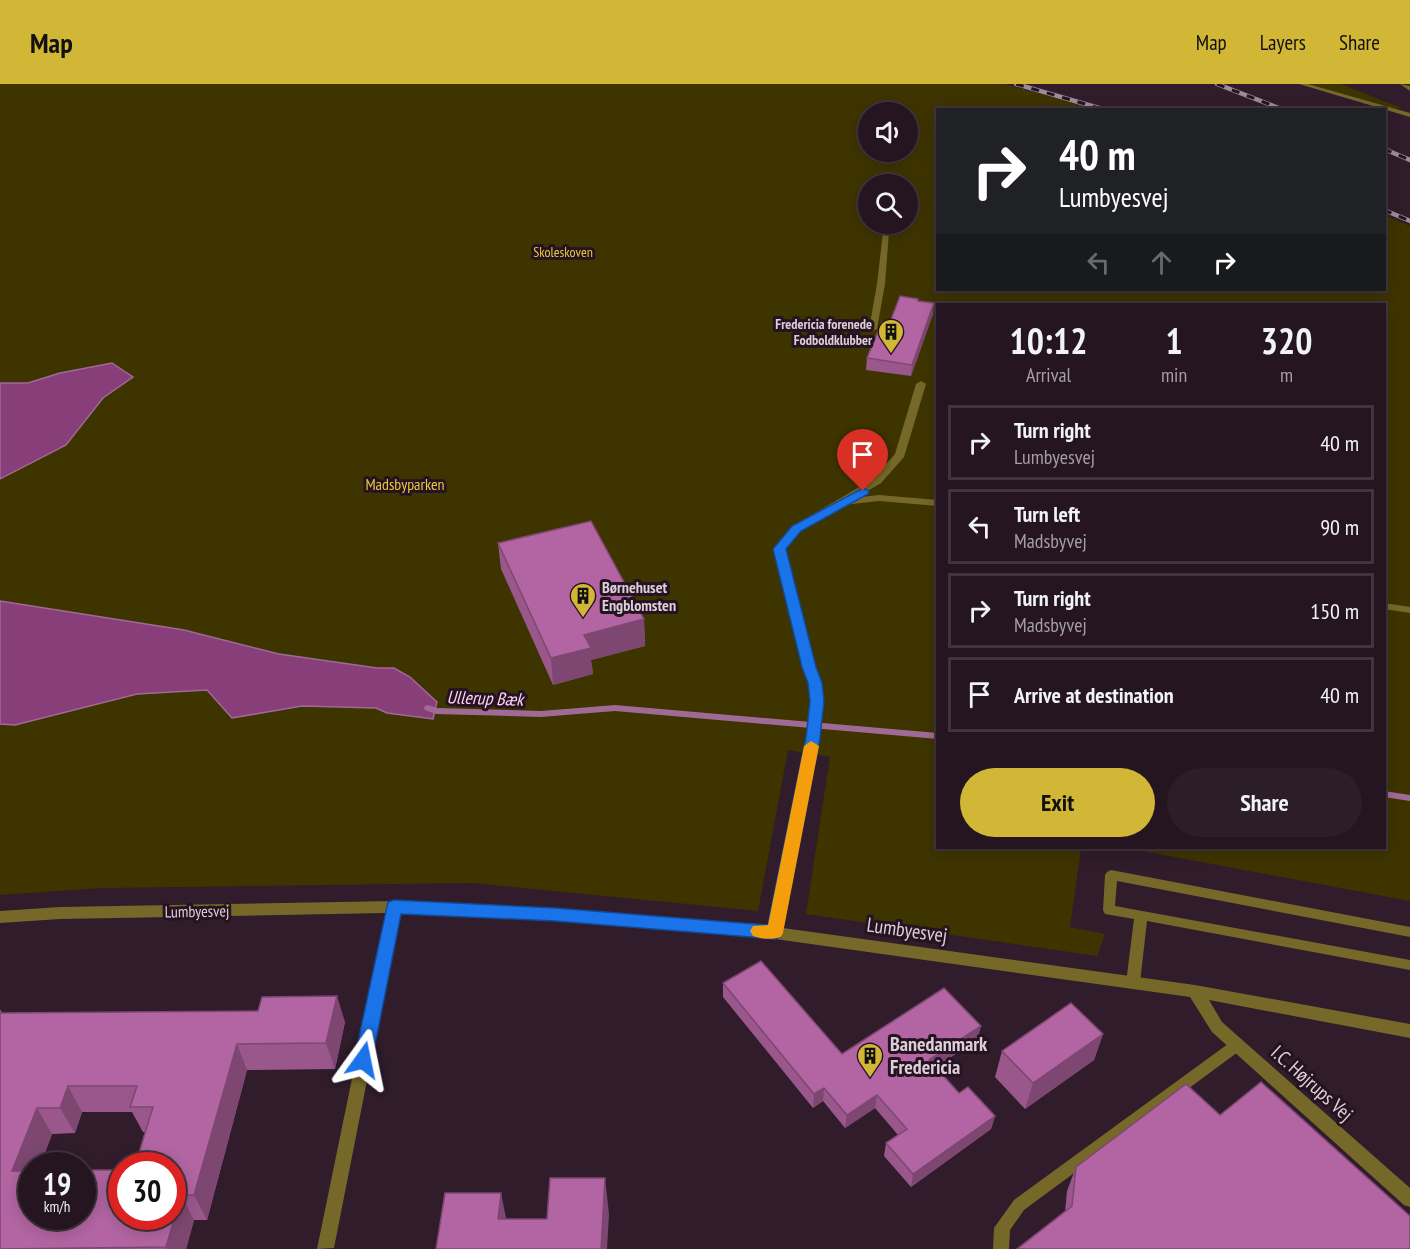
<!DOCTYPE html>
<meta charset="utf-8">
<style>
body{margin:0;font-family:"PT Sans Narrow",sans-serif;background:#2c1e29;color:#f1f3f6;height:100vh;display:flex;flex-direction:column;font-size:22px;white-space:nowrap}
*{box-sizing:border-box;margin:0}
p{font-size:20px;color:#a39fa5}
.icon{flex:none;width:33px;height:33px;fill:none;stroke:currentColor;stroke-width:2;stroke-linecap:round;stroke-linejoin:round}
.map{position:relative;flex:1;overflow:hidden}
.sheet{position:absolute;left:936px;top:219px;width:450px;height:546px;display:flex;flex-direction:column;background:#241520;border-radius:0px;box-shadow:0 3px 15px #0003,0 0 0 2px #41343e}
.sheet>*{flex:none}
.top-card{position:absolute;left:936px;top:24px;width:450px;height:183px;border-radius:0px;box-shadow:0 3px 15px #0003,0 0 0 2px #41343e;background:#202124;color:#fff;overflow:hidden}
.buttons{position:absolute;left:858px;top:18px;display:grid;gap:12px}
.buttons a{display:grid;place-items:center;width:60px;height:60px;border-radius:50%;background:#241520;box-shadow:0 3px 15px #0003,0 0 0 2px #41343e;font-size:30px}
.speed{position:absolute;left:18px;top:1068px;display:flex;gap:12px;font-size:30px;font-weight:700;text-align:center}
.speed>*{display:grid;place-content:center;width:78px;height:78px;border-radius:50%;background:#241520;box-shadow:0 3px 15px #0003,0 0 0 2px #41343e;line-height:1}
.speed small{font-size:15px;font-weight:400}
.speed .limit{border:9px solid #d22;background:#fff;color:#111}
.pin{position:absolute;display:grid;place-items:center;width:51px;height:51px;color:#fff;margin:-62px -26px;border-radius:50% 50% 50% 0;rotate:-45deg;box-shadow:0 0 6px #0007}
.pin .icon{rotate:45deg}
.me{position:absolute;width:66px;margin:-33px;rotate:12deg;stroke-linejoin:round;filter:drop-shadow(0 0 4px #0008)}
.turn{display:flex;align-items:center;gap:21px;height:126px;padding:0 24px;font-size:27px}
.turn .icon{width:78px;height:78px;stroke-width:2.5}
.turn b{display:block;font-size:42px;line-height:51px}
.lanes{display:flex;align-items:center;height:57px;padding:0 24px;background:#0003;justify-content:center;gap:30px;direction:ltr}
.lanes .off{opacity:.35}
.eta{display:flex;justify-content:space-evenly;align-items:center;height:102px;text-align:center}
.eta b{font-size:36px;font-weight:700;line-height:42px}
.button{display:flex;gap:12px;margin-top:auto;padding:12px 24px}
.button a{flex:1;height:69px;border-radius:36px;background:#d2b736;color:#111;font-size:24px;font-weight:700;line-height:69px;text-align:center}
.button a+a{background:#2c1e29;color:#f1f3f6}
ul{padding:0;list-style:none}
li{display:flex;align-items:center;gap:18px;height:75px;margin:0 12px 9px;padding:0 12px;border:3px solid #41343e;border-radius:0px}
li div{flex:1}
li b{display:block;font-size:22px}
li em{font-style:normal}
header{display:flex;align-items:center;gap:36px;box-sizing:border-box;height:84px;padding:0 30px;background:#d2b736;color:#111}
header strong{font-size:28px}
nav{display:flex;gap:33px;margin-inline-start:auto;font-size:21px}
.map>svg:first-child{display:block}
</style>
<header>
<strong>Map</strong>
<nav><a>Map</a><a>Layers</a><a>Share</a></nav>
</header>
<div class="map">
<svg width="1410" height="1165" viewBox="0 0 1410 1165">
<rect width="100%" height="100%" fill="#301c2b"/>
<g fill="#3e3400" fill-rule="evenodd">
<path d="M0,0H1005L1096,25L938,26V206H1384L1385,131L1410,142V817L1127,764H1384V220H938V764H1081L1070,843L1105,850L1097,872L806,830L830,673L788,666L758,827L471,799L103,804L0,811ZM868,28H908V68H868ZM868,100H908V140H868Z"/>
<path d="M1308,0H1341L1402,24L1393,25Z"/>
</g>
<g fill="#873e79" stroke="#a06a96" stroke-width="1.5">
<path d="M112,279L133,293L103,314L66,361L0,395V299H28L60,289Z"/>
<path d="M0,517L184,546L279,570L377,584H394L410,593L437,618L433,635L387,629L376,624L302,622L232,634L207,606L137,610L15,641L0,640Z"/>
</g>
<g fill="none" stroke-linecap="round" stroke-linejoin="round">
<g fill="#a06a96" fill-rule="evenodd">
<path d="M428,621L437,624L541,627L615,621L938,649V655L615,627L541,633L436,630L425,626L424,624L425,622Z"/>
<path d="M1384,707L1410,711V717L1384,713Z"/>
</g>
<g fill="#766829" fill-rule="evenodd">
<path d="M1299,0H1308L1410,29V33Z"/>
<path d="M878,140H884L889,148L885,200L877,245L873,247L869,245L877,200L883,148Z"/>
<path d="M879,411L938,416V422L879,417L843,421L838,418L843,415Z"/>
<path d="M1384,519L1410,523V529L1384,525Z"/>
<path d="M1111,786L1410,843V853L1117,797L1115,822L1410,876V886L1147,837L1140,899L1138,903L1133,905L1128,903L1126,899L1134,835L1105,830L1103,826L1105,791L1107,788Z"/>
<path d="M1237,955L1242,957L1244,961L1242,965L1024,1126L1010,1146L1009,1165H993L994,1144L1014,1116L1232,957Z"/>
</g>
<path fill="#766829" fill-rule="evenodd" d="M921,297L926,300L904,373L881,399L801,446L785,465L815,583L821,599L823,617L819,654L783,844L1195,901L1410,940V954L1209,916L1222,938L1410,1104V1123L1404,1121L1212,948L1190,913L775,855L556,836L400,829L334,1164L317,1165L386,829L60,835L0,839V827L60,823L394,817L556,824L769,843L807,654L811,617L809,599L803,583L774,465L793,442L873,395L895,370L916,300Z"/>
<path fill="#766829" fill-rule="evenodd" d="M1400,0L1410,2V7Z"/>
<defs>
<g id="rail">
<path d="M1016,0L1106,26"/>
<path d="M1217,0L1284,26"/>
<path d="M1384,65L1410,76"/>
<path d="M1384,126L1410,137"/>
</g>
</defs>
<use href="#rail" stroke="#9c8c98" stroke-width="4.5"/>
<use href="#rail" stroke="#261322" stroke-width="3" stroke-dasharray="8" stroke-linecap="butt"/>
</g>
<g fill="#99578b" fill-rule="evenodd">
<path d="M918,215V217L933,230L911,292L866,286L867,274L890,238Z"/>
<path d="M498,459L644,535L645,562L591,576L593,590L553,601L501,485Z"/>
<path d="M723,899L842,970L978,955L936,983L959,1009L995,1032L991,1045L911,1103L884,1072L886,1059L898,1051L875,1024L845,1044L823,1017L813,1024L723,913Z"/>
<path d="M0,925L2,929L345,938L335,985L247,986L207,1136H194L186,1165H0ZM82,1028H132L143,1048H145L122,1132H32V1082H40L52,1050L75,1049Z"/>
<path d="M1103,950L1094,976L1025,1025L995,993L1002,967Z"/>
<path d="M1220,1031L1065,1128L1067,1107L1076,1083Z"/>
</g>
<g fill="#7d4771">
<path d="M934,219L933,230L911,292L912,281Z"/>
<path d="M644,535L645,562L591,576L593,590L553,601L551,574L584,551Z"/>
<path d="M337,912L345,938L335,985L326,959Z"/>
<path d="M981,942L978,955L927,989L929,976Z"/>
<path d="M1103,950L1094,976L1025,1025L1033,999Z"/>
<path d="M237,960L247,986L207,1136L194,1111Z"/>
<path d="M68,1002L82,1028L75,1049L60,1024Z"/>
<path d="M824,1004L823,1017L813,1024L814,1010Z"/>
<path d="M877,1011L875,1024L845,1044L847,1031Z"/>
<path d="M37,1024L52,1050L40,1082H32V1105L12,1087Z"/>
<path d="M995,1032L991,1045L911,1103L913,1090Z"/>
<path d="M605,1094L609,1130L607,1165H601Z"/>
<path d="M501,1109L508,1144L498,1135Z"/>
<path d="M181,1111L194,1136L186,1165H167L166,1163Z"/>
</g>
<g fill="#b265a2" stroke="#7d4771" stroke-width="1.5" fill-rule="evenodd">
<path d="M900,212L918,215V217L934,219L912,281L867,274L882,238H890Z"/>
<path d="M591,437L644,535L584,551L591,564L551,574L498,459Z"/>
<path d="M761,877L842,970L944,904L981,942L929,976L959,1009L968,1003L995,1032L913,1090L886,1059L907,1045L877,1011L847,1031L824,1004L814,1010L723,899Z"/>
<path d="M337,912L326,959L237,960L194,1111H181L166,1163L0,1165V929L258,927L262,913ZM68,1002H137L130,1023H153L135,1082H172V1132H122V1086H82V1132H32V1087H12L37,1024H60Z"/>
<path d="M1071,919L1103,950L1033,999L1002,967Z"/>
<path d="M1261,998L1410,1132V1165H1017L1072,1122L1076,1083L1186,1000L1220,1031Z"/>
<path d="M550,1094H605L601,1165H436L445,1109H501L498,1135H547Z"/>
</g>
<path fill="#1a73e8" stroke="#114b97" stroke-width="1.5" d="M863,404L869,407L868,410L801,447L786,465L816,583L822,599L824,617L820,654L781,853L775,855L555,837L401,830L372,976L370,981L363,984L357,981L354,976L388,818L394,816L555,824L768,841L806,654L810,617L808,599L802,583L773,465L792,442Z"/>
<path fill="#f59e0b" d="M811,657L819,662L783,849L781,853C772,856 761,855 753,852L750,847L753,842L768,841L804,662Z"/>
<defs>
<symbol id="building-pin" viewBox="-11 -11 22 30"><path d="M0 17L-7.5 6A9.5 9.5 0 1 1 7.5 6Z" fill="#d2b736" stroke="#261322"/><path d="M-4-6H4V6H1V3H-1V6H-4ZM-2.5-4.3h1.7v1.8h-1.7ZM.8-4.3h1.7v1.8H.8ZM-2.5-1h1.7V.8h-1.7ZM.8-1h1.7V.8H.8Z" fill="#111"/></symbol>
</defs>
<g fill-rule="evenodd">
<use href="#building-pin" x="876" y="233" width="30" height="40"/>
<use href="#building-pin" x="568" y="497" width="30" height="40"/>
<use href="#building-pin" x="855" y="957" width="30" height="40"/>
</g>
<g text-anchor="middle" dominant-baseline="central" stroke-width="6" stroke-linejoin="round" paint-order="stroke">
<g font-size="14" fill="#e7c939" stroke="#261322">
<text x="563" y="168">Skoleskoven</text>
</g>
<g font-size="14" font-weight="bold" fill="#dccfd9" stroke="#261322" text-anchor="end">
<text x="872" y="240">Fredericia forenede<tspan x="872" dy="16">Fodboldklubber</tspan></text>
</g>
<g font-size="16" fill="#e7c939" stroke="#261322">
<text x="405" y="400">Madsbyparken</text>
</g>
<g font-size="16" font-weight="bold" fill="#dccfd9" stroke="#261322" text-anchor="start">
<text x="602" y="503">Børnehuset<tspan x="602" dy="18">Engblomsten</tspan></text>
</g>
<g font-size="16" fill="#dccfd9" stroke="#261322">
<text transform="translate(197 827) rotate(-1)">Lumbyesvej</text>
</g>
<g font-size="18" font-style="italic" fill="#fdd2f2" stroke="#261322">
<text transform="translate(485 614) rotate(2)">Ullerup Bæk</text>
</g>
<g font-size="20" fill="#dccfd9" stroke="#261322">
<text transform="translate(907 846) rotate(8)">Lumbyesvej</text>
<text transform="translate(1312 999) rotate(42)">I.C. Højrups Vej</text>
</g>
<g font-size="20" font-weight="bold" fill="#dccfd9" stroke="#261322" text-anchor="start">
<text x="890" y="960">Banedanmark<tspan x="890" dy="23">Fredericia</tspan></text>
</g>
</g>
</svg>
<div class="buttons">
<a><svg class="icon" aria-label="sound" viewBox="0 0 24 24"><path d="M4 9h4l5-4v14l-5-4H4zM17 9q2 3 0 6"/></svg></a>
<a><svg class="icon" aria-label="search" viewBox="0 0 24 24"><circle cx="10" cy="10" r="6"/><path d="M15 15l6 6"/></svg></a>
</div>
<div class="speed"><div>19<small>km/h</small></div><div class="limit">30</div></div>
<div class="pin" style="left:863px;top:407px;background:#d93025"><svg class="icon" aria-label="arrive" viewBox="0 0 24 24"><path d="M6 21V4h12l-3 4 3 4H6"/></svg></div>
<svg class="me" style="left:363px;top:976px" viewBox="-20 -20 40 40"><path d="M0-17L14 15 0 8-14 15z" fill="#1a73e8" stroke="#fff" stroke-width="4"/></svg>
<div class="top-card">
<div class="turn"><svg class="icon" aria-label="right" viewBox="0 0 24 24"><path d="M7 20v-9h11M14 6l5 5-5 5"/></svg><div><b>40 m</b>Lumbyesvej</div></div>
<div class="lanes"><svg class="icon off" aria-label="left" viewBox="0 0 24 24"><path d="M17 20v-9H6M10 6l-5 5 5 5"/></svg><svg class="icon off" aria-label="ahead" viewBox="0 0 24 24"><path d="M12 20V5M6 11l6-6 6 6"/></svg><svg class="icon" aria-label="right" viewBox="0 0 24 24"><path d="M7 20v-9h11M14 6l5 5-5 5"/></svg></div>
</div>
<section class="sheet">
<div class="eta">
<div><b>10:12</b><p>Arrival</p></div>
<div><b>1</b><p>min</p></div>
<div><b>320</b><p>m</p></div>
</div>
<ul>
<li><svg class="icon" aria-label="right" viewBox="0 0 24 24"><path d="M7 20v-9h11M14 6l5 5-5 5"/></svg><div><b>Turn right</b><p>Lumbyesvej</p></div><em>40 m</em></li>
<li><svg class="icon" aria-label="left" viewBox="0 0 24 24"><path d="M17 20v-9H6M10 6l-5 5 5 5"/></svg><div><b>Turn left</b><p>Madsbyvej</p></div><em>90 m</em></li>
<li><svg class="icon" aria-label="right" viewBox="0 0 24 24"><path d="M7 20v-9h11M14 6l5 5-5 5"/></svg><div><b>Turn right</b><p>Madsbyvej</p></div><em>150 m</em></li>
<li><svg class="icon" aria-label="arrive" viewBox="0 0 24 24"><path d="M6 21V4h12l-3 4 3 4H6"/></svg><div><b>Arrive at destination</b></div><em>40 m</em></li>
</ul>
<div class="button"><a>Exit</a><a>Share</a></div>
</section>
</div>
